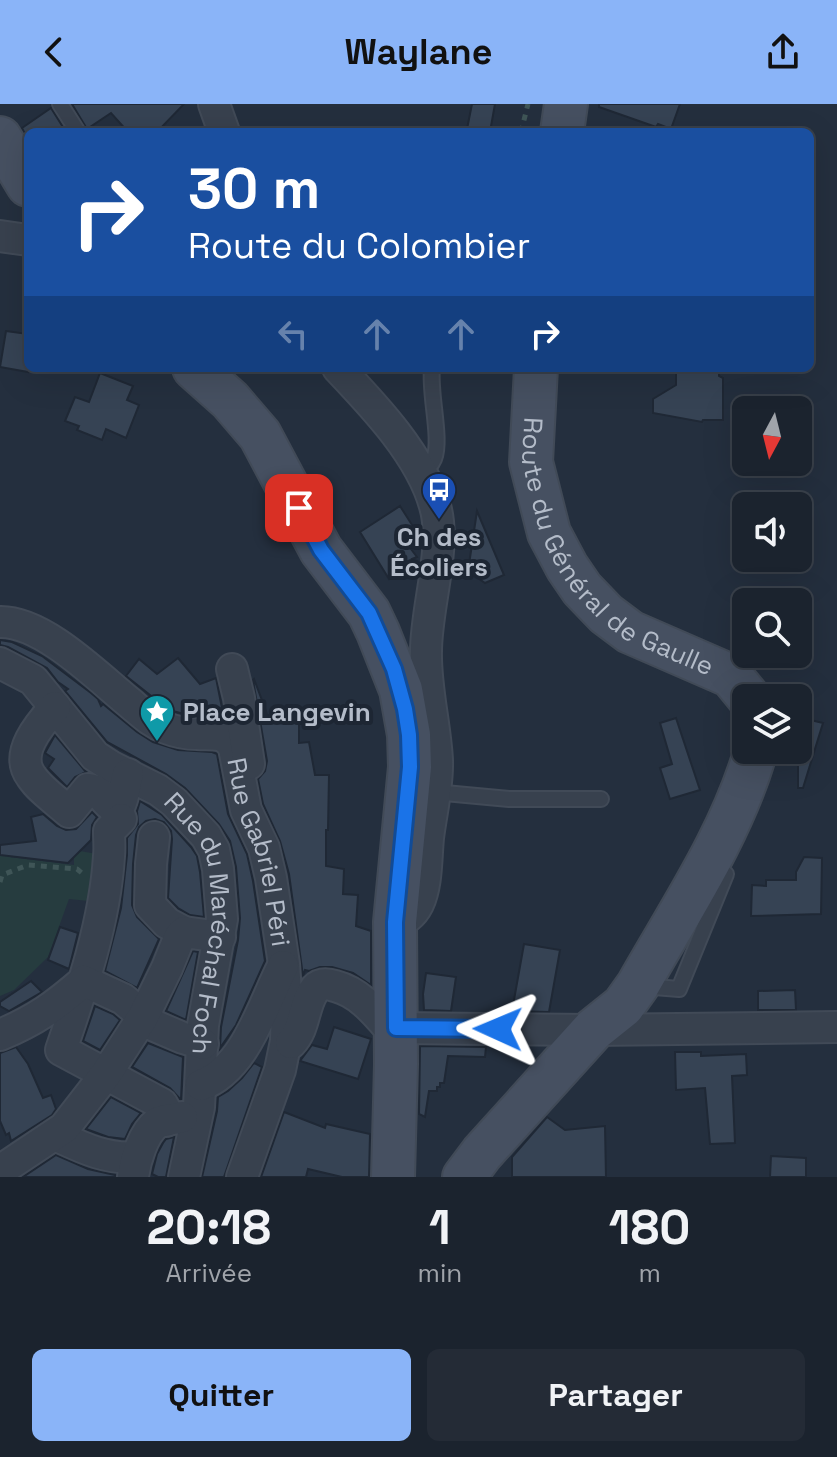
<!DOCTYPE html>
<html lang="fr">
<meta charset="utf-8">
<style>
body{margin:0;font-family:"Space Grotesk",sans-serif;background:#242b36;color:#f1f3f6;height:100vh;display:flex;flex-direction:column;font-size:30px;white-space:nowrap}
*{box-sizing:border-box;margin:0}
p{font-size:26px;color:#a0a4aa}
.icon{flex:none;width:44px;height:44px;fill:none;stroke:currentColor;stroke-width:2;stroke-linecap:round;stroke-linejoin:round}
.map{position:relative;height:1073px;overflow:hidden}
.panel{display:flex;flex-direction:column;background:#1b232e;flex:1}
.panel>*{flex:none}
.banner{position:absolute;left:24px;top:24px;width:790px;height:244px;border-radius:12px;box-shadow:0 8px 32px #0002,0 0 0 2px #39404a;background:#1a4fa0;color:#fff;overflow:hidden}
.needle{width:52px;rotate:187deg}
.fabs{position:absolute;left:732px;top:292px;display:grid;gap:16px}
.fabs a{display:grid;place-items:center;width:80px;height:80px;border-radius:12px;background:#1b232e;box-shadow:0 8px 32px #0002,0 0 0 2px #39404a;font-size:40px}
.pin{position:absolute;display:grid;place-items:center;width:68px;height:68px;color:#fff;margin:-34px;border-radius:16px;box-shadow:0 4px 12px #0006}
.me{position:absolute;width:88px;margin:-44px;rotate:271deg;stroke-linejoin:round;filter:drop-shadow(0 0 6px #0008)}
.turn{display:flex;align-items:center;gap:28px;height:168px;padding:0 32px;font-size:36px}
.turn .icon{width:104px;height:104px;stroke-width:2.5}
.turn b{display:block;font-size:56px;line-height:68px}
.lanes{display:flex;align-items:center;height:76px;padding:0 32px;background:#0003;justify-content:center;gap:40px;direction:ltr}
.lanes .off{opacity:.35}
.eta{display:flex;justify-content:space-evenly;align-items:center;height:136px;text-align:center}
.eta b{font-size:48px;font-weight:700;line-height:56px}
.cta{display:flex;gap:16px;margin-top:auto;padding:16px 32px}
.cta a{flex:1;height:92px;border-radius:12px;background:#8ab4f8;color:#111;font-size:32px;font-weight:700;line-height:92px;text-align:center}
.cta a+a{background:#242b36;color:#f1f3f6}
header{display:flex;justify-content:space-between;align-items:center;height:104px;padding:0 32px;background:#8ab4f8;color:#111;font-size:36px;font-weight:700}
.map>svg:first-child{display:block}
</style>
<header><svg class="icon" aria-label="back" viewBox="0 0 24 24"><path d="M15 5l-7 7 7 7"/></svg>Waylane<svg class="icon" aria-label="share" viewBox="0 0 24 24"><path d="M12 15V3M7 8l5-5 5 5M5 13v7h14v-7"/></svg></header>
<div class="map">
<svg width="837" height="1073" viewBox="0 0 837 1073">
<rect width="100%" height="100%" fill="#242f3e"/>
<path fill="#263c3f" d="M74,746L103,751L98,798L69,795L48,853L14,886L0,892V748L10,753L74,761Z"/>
<g fill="#364354" stroke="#1f2835" stroke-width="2">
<path d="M72,0H184L157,28H128L111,9L87,25Z"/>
<path d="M472,0H495L490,28L467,25Z"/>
<path d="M599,0H680L671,25L658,20L656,23L599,3Z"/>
<path d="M51,4L66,28H24L22,24Z"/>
<path d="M6,227L28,230V268L0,263Z"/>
<path d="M676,264H719V272L723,274V316H703L702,318L653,309V295L676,281Z"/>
<path d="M100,269L133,282L127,296L139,301L126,334L106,325L102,336L77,326L79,322L65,317L75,293L89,298Z"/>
<path d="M400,402L414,424L408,427L417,441L411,445L417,453L412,455L414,458L389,475L360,428Z"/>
<path d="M477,407L504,471L485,479L468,467Z"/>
<path d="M0,536L12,538L42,552L91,589L98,595L101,602L103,600L137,628L153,638L178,646L212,648L217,650L228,710L247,750L253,777L265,857L236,921L220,944L221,923L238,836L240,814L236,763L230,737L219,720L185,684L166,670L107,638L65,587L68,585L58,578L47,564L8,543L0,541Z"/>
<path d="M178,554L200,580L216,574L224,614L188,611L169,606L126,572L139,555L157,570Z"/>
<path d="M254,575L269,615L279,612V616L299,614V639L309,638L315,671H329L328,726H326V762L344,765L343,790L358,791L356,822L371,827V881L353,869L332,863H320L309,867L305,866L303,872L289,770L280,737L263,700L258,675L265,667L267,657L253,576Z"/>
<path d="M798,613L823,619L803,684H798Z"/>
<path d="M676,614L700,686L670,695L660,664L672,660L660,619Z"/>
<path d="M55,631L86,668L75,673L67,683L48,664L54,655L45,649Z"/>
<path d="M140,697L162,711L191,743L197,752L200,768L204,813L190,811L178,804L168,794L172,735L171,727L164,718L155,715L146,717L139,723L136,731L133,760L132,801L137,813L159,835L137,884L105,867L121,804L127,751V734L138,720L137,707Z"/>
<path d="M92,708L97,713L92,721L91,736L68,759L0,751V741L36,737L31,713L43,710L57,722L66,726L76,725Z"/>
<path d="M804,753L822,754L821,810L751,812L752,781L766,782V776H796V768Z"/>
<path d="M60,823L78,829L69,865L48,856Z"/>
<path d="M524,840L560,846L549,908L512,907Z"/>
<path d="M193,847L198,848L186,916L166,907Z"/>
<path d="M426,869L456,873L451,907L424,906L423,890Z"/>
<path d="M31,877L42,888L9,907L0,902V898Z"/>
<path d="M795,886L796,906H758V887Z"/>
<path d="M95,902L113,910L120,916L100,946L83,937Z"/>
<path d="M334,923L371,935L358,975L300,957L312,941L327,945Z"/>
<path d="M148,939L183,953L181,996L170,984L132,963Z"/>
<path d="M420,942L486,943L485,953L448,952L444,979H440V983H437V987H429L425,1013L419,1010Z"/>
<path d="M16,943L28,960L43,994L51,991L56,1005L52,1011L11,1037L9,1029L6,1031L0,1017V949Z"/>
<path d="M675,948H701V952L746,950L747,971L732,972L735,1039L710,1040L705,984L676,986Z"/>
<path d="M254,959L262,963L224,1073H202L217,1007L218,993L228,987L242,974Z"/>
<path d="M111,993L141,1009L132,1020L125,1035L108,1033L86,1025Z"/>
<path d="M284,1008L325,1024L326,1020L370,1030L369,1073H342L308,1065L306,1073H261Z"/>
<path d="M547,1013L565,1026L605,1022L606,1073H512V1053Z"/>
<path d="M174,1033L166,1073H158L152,1070L157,1050L163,1039L166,1035Z"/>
<path d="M56,1051L88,1065L115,1071V1073H23Z"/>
<path d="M771,1052L806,1054V1073H770Z"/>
</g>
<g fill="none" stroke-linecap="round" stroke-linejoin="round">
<defs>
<g id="lane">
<path d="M60,0L78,28"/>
<path d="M421,369C427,365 431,362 434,355C442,335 429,290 432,264"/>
<path d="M434,688L509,695H601"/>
<path d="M642,882L679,885L726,770"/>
</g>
<g id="street">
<path d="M214,0L224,28"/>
<path d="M0,132L28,136"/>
<path d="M338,264C374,302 421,351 435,402C447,442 426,503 426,547C425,583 435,619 437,656C438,682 431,709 428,734C426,755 427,781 418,800C413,810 406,816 395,818"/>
<path id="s1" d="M0,518C43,517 98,573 130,599C142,609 152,619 166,624C176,628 187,630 197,630C213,631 226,627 234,644L246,706L264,744L271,774L284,860L287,903L286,937L280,966L242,1073"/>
<path id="s2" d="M0,559L33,576L95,652L112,663L158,686L174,698L206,732L214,746L218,765L222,815L203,921L199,1003L184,1073"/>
<path d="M232,565L239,594L249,660"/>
<path d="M55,603C40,620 14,649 31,672C40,686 57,697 69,708L88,685C103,686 105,701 117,705C123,700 125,680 128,670"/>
<path d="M121,715L109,727C109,736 110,744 109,752C105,818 82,885 61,946L162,1000L166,1007V1017"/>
<path d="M154,733L151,760L150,801L167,819L184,828"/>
<path d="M396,924L593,926L837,923"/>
<path d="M0,931C36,916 55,902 84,877L123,895L155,922L183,934L203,940"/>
<path d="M291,939C305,924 303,904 313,888C318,879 326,879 335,882C362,889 378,912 396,932"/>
<path d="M201,981C246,965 263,900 283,862"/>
<path d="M55,1031C81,1043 106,1056 137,1053"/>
<path d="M4,1064L64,1024L106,970L143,913L167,864L180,832L184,828L220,833"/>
<path d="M133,1073C135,1057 143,1029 157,1019C163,1015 174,1016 182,1013"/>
</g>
<g id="secondary">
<path d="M562,28L566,0"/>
<path d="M0,34L28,81"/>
<path d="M194,264L230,296L260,331L321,446L369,509L378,528L401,586L409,631L410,663L395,818L396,960L393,1073"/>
<path id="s3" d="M536,264L531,358L549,429L567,463L582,485L606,510L630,528L731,572L749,594"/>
<path d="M464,1073L482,1049L593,926L623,902L638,881C681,805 732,730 756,646"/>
</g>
</defs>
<use href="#lane" stroke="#414a57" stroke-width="18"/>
<use href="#street" stroke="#414a57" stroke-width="34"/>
<use href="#secondary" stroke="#414a57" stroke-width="46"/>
<g stroke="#3f5557" stroke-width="5" stroke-dasharray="6 6" stroke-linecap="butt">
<path d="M521,28L528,0"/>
<path d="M0,778L2,771L28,761L77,765L83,770"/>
</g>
<use href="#lane" stroke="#38414e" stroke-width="14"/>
<use href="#street" stroke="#38414e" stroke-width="30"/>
<use href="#secondary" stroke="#465061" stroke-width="42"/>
</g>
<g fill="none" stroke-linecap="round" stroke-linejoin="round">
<defs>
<path id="route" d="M299,404L321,446L369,509L394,565L405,605L409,631L410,663L395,818L396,924L498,925"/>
</defs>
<use href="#route" stroke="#114b97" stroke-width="20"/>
<use href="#route" stroke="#1a73e8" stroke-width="14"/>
</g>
<defs>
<symbol id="bus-pin" viewBox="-11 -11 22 30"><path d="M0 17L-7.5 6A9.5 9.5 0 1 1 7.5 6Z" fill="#1a4fb4" stroke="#1d2633"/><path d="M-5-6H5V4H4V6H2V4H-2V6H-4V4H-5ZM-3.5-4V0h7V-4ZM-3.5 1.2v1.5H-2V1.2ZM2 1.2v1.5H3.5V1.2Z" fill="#fff"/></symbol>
<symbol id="sight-pin" viewBox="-11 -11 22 30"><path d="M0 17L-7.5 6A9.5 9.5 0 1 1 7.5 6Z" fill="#0f9aa8" stroke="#1d2633"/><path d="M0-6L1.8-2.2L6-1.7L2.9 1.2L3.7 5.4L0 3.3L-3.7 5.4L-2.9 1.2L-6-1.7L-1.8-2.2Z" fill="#fff"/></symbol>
</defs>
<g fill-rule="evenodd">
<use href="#bus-pin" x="419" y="366" width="40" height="54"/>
<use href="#sight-pin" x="137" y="588" width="40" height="54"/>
</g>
<g text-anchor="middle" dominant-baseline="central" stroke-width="8" stroke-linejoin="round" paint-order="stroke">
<g font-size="26" font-weight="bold" fill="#b4bcc9" stroke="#1d2633">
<text x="439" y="433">Ch des<tspan x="439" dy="30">Écoliers</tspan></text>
<text x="183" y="608" text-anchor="start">Place Langevin</text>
</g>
<g font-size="26" fill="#b4bcc9" stroke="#1d2633">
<text stroke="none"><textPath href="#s3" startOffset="218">Route du Général de Gaulle</textPath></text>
<text stroke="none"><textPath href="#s1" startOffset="382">Rue Gabriel Péri</textPath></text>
<text stroke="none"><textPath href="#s2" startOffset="358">Rue du Maréchal Foch</textPath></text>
</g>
</g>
</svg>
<div class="fabs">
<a><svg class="needle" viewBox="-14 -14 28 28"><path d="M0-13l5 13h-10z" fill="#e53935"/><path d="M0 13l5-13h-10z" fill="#a0a4aa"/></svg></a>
<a><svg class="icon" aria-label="sound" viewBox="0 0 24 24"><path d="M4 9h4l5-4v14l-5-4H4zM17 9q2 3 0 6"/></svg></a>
<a><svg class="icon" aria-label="search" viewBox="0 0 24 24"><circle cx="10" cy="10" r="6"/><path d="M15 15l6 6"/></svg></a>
<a><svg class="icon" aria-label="layers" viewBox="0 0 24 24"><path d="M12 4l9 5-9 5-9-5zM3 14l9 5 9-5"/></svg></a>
</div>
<div class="pin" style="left:299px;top:404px;background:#d93025"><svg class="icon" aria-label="arrive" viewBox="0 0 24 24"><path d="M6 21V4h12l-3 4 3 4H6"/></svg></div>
<svg class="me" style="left:498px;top:925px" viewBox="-20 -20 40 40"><path d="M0-17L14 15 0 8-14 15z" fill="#1a73e8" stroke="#fff" stroke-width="4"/></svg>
<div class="banner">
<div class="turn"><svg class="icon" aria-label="right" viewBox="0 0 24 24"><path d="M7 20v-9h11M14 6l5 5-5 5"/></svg><div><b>30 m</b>Route du Colombier</div></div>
<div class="lanes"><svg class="icon off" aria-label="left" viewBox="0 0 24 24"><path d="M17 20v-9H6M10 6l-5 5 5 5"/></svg><svg class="icon off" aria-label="ahead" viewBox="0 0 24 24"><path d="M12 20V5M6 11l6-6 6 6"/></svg><svg class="icon off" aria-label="ahead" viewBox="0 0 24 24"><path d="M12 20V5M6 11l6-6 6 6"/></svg><svg class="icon" aria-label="right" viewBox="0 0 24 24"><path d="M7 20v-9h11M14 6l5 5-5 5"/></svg></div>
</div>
</div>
<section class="panel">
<div class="eta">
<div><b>20:18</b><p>Arrivée</p></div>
<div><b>1</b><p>min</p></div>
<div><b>180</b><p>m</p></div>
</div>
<div class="cta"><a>Quitter</a><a>Partager</a></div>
</section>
